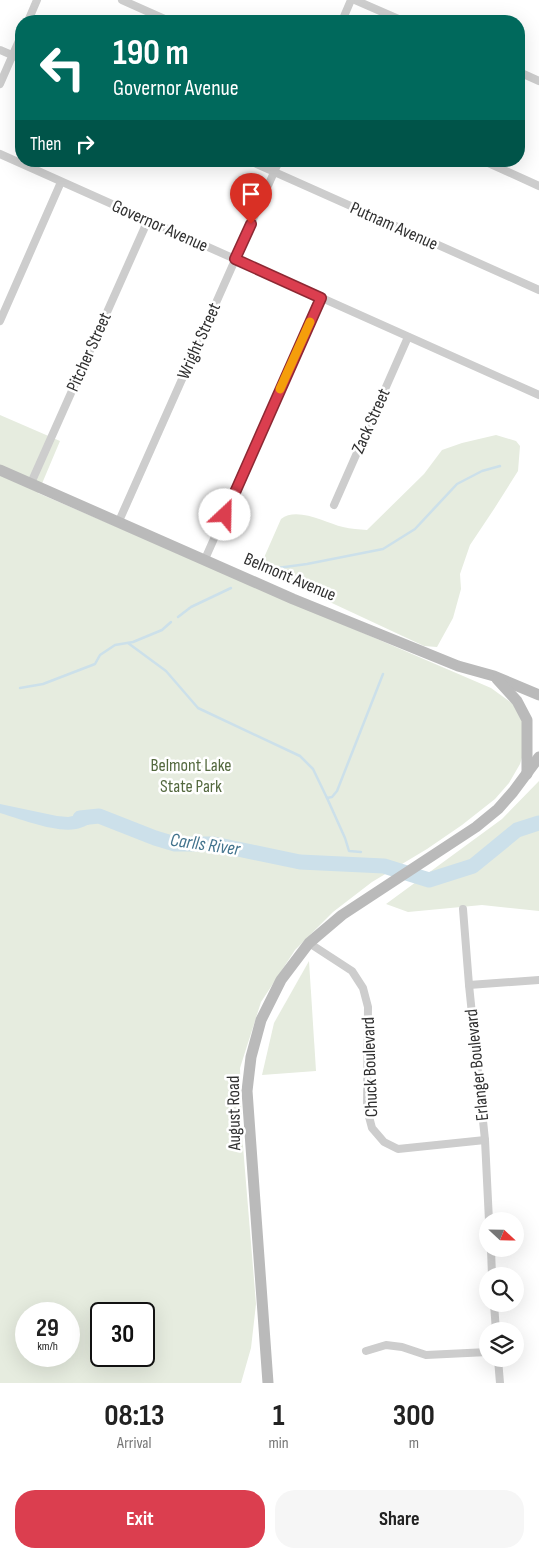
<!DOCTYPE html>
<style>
body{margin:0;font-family:"Sofia Sans Condensed",sans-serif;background:#f6f6f6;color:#222;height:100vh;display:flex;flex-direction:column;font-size:19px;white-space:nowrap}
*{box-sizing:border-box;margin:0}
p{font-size:16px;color:#767676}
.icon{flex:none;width:28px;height:28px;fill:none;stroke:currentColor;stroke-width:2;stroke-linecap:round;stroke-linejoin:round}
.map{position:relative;height:1383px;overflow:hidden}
.panel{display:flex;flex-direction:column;background:#fff;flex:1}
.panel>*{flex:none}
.banner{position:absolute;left:15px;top:15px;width:510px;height:152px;border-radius:20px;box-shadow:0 5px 20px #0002;background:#00695c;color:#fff;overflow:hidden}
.needle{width:32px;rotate:112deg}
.buttons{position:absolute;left:479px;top:1212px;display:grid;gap:10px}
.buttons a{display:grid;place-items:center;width:45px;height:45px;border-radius:50%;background:#fff;box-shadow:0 5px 20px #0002;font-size:25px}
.speed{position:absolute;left:15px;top:1302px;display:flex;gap:10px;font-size:25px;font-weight:700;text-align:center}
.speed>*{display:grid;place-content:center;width:65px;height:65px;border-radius:50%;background:#fff;box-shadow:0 5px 20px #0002;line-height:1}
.speed small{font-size:12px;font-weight:400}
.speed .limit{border:2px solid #111;border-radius:8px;background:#fff;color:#111}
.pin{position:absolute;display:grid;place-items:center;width:42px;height:42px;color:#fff;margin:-51px -21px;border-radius:50% 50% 50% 0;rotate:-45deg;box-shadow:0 0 5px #0007}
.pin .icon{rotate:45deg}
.me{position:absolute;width:55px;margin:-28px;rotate:24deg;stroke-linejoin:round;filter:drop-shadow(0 0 4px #0008)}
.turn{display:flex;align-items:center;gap:18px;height:105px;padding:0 15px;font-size:22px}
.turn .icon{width:65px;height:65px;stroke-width:2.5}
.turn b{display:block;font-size:35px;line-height:42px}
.then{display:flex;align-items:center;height:48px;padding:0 15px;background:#0003;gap:10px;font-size:19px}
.eta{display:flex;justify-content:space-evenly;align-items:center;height:85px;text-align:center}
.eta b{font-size:30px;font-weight:700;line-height:35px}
.primary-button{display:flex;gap:10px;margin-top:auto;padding:10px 15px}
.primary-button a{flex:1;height:58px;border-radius:20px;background:#db3e4f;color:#fff;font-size:20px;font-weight:700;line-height:58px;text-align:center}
.primary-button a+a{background:#f6f6f6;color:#222}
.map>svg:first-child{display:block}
</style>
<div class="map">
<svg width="539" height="1383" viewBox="0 0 539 1383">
<rect width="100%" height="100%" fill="#fff"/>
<g fill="#e6ecdf" fill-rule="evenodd">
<path d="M0,415L60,441L38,493L491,688L513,704L523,723L525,748L520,764L509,783L495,799L462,825L427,849L372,882L333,912L295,950L261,1002L240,1068L242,1134L256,1304L251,1348L241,1383H0ZM26,1314H69V1356H26ZM101,1314H144V1356H101Z"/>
<path d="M496,435L516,441L520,446L518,471L494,509L470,545L460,574L461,589L453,618L437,647L424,646L259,569L281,519C297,506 326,523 343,527C351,529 359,529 367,530L424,474L442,450L462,443Z"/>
<path d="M539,781V911L482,905L408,912L386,904L502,819Z"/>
<path d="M309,961L316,1071L262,1075L274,1023Z"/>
</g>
<path fill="#cce0ea" d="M0,804L57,816L68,817L92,812H100L97,820C91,823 83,828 76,829C56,833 20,819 0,813Z"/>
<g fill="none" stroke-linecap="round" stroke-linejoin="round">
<g stroke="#cce0ea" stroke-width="2.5">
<path d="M270,569L307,564L383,549L415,529L457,484L482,471L500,466"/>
<path d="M178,617L191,607L231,588"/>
<path d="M128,643L166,671L198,708L300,756L313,769L327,798L332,797L337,791L383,674"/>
<path d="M20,688L43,684L95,664L100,655L115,645L133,642L162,630L171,622"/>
<path d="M327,798L345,838L349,851L361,852"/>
</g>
<path stroke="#cce0ea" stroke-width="15" d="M80,818L99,816L155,838L175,844H214L300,862L384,866L429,880L473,866L517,830L539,823"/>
<g stroke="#cdcdcd" stroke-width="8">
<path d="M122,0L169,21"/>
<path d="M355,0L403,21"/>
<path d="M28,21L37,0"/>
<path d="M342,21L351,0"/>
<path d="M0,50L21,59"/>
<path d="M519,72L539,81"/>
<path d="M0,84L21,36"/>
<path d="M0,154L539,395"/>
<path d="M250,161L539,290"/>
<path d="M484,161L539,186"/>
<path d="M0,321L61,182"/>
<path d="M31,483L148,220"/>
<path d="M334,505L408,337"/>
<path d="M119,521L279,161"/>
<path d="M205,559L321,298"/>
<path d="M463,909L469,985L485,1140L489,1221"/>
<path d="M309,943L352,971L363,988L368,1007L367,1109L372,1128L384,1142L398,1149L485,1140"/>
<path d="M469,985L539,980"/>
<path d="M491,1249L492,1276"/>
<path d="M494,1304L496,1331"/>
<path d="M366,1351L386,1345L402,1347L426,1355L488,1352"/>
<path d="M498,1359L500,1383"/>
</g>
<g stroke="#bababa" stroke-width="11">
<path d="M0,470L293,599L458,666L494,676L539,695"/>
<path d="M497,679L517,701L527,720V774"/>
<path d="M268,1383L247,1091L251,1057L261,1020L281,980L309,943L342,915L476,827L498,809L513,792L539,757"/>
</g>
</g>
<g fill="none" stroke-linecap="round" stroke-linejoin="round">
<defs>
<path id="route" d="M225,515L321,298L235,259L251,224"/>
</defs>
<use href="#route" stroke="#8e2833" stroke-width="12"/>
<use href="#route" stroke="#db3e4f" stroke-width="9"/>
<path stroke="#f59e0b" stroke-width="9" d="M280,389L310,322"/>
</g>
<g text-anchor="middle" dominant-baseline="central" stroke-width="5" stroke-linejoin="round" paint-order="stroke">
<g font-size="18" fill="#303030" stroke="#fff">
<text transform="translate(160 226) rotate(24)">Governor Avenue</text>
<text transform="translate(394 226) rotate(24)">Putnam Avenue</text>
<text transform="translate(199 341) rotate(-66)">Wright Street</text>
<text transform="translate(89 352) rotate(-66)">Pitcher Street</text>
<text transform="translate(371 421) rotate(-66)">Zack Street</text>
<text transform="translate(290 577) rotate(23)">Belmont Avenue</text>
<text transform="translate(477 1065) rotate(-96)">Erlanger Boulevard</text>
<text transform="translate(370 1067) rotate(-92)">Chuck Boulevard</text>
<text transform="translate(234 1113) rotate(-91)">August Road</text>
</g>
<g font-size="18" fill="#54693f" stroke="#fff">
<text x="191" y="765">Belmont Lake<tspan x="191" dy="21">State Park</tspan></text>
</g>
<g font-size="19" font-style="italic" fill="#42738d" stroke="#fff">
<text transform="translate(205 845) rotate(8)">Carlls River</text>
</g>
</g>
</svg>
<div class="buttons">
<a><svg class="needle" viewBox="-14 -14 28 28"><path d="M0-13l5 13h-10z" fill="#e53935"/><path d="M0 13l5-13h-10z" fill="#767676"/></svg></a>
<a><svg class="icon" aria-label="search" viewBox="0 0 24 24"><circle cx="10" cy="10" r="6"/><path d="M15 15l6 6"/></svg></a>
<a><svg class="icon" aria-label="layers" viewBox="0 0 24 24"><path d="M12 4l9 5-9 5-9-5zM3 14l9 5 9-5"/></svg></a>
</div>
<div class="speed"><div>29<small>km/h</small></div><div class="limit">30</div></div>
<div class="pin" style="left:251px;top:224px;background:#d93025"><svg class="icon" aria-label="arrive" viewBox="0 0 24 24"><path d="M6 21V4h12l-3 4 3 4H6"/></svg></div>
<svg class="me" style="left:225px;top:515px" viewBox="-20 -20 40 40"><circle r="19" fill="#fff"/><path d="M0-13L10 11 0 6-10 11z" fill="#db3e4f"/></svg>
<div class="banner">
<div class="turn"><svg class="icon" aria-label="left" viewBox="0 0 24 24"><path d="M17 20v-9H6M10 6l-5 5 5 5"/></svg><div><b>190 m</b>Governor Avenue</div></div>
<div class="then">Then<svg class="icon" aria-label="right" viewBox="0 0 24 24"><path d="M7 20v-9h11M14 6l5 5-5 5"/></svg></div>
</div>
</div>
<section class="panel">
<div class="eta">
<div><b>08:13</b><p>Arrival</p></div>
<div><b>1</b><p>min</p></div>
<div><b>300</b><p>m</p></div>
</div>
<div class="primary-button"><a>Exit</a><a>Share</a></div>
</section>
